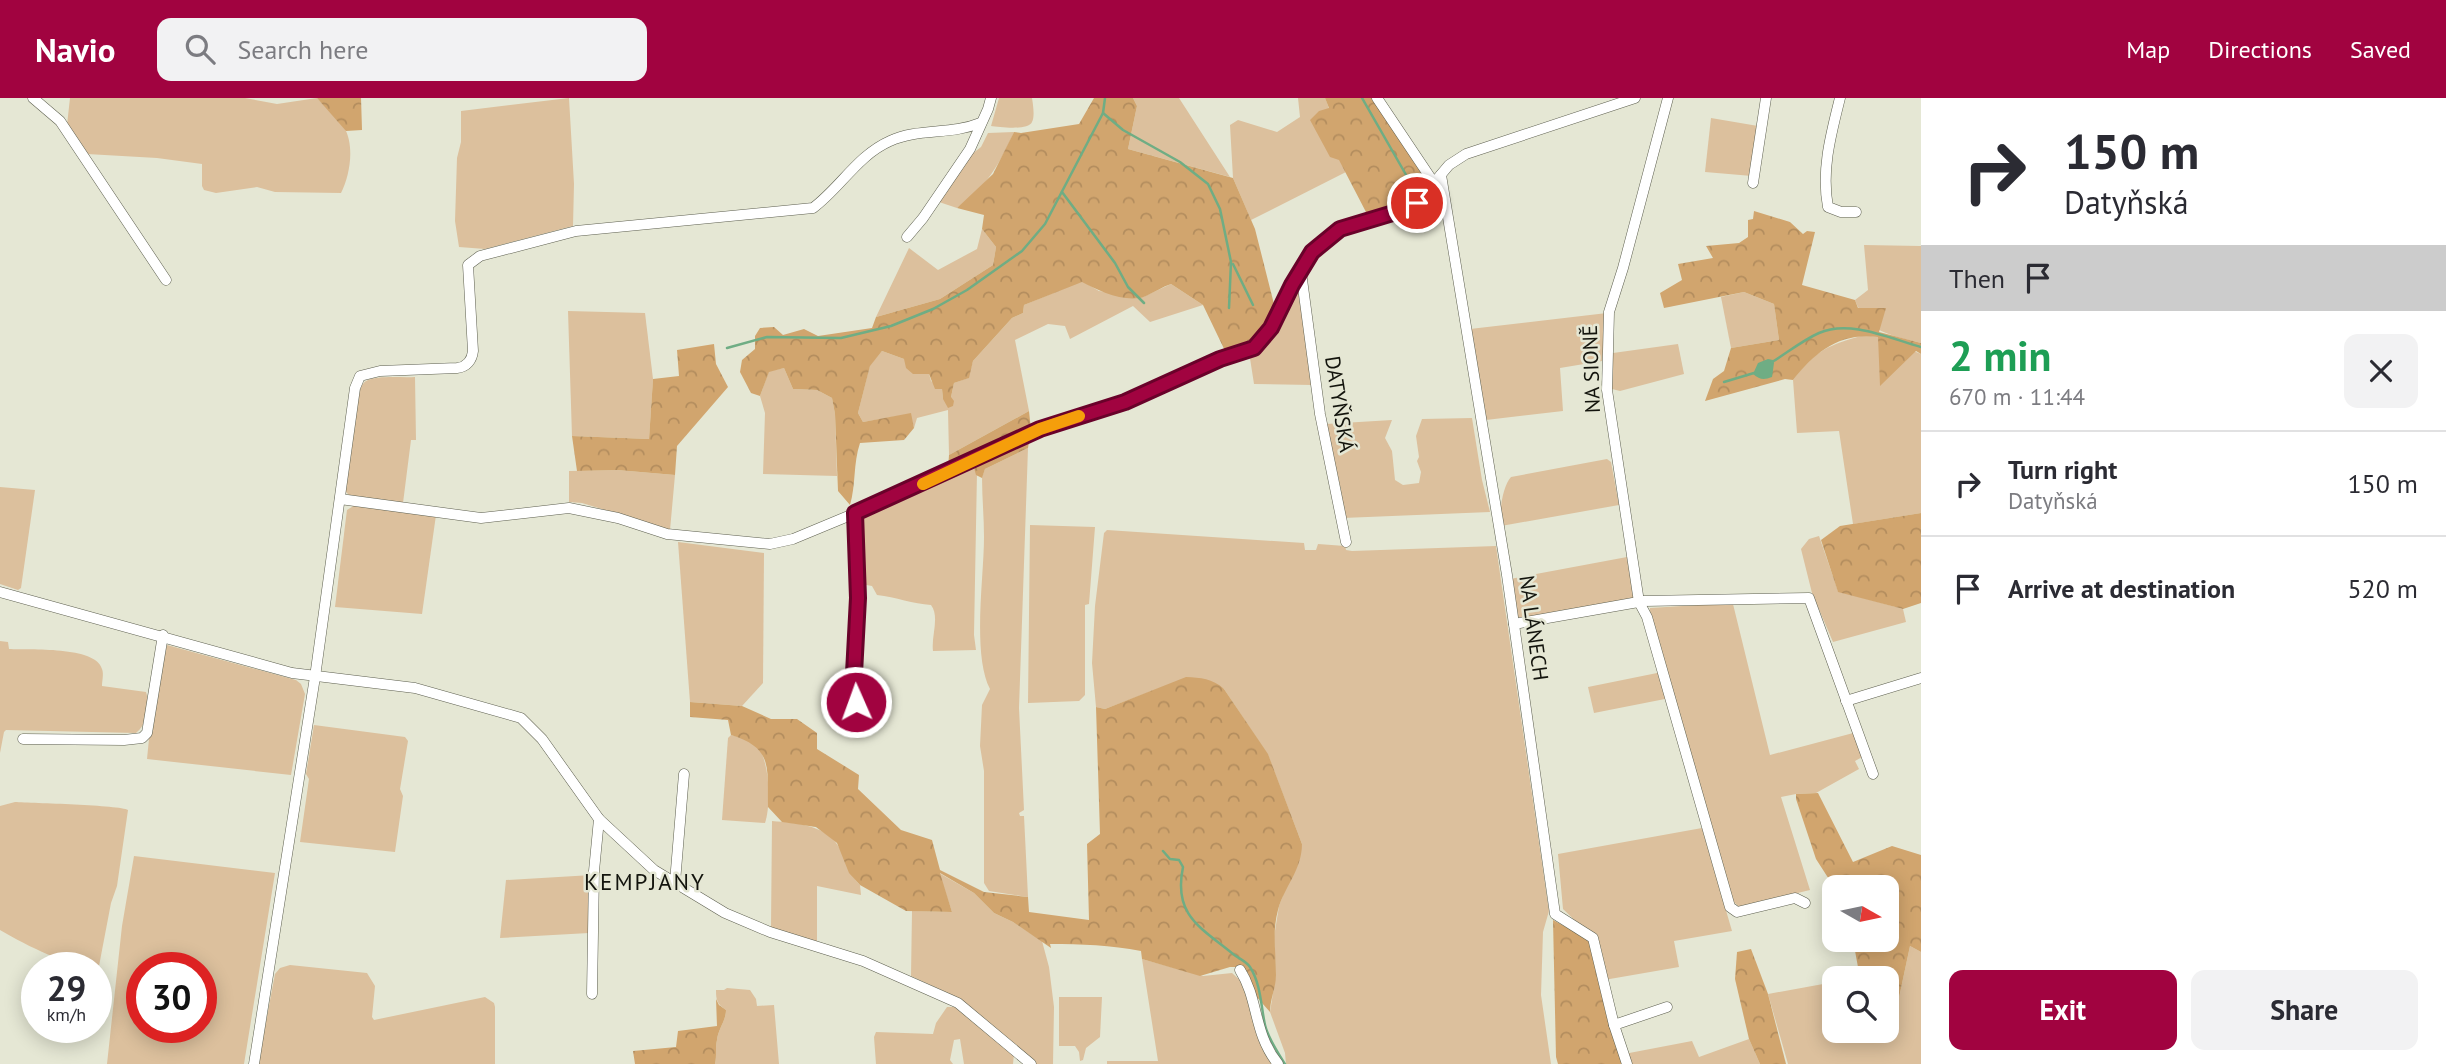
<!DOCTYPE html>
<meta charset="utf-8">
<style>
body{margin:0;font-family:"PT Sans",sans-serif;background:#f2f2f3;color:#2b2b33;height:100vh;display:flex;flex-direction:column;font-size:26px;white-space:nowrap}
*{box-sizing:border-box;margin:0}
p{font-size:23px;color:#7c7c81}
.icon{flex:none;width:38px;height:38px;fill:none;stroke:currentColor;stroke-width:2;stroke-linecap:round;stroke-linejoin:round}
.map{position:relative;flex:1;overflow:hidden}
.sheet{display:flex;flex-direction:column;background:#fff;width:525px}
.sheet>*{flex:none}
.hud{background:#fff;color:#2b2b33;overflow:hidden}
.needle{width:46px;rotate:99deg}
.tools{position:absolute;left:1822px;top:777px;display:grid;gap:14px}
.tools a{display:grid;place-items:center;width:77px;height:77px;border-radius:14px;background:#fff;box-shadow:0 4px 18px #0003;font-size:35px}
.speed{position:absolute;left:21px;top:854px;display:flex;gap:14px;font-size:35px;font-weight:700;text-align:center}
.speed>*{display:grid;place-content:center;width:91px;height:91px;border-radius:50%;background:#fff;box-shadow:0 4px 18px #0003;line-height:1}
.speed small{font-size:18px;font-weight:400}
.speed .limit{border:10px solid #d22;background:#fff;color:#111}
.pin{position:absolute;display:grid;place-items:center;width:60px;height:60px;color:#fff;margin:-30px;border:4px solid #fff;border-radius:50%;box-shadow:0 2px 7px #0007}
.me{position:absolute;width:77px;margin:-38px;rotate:358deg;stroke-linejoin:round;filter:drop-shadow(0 0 5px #0008)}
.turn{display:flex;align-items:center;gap:24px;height:147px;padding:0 28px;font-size:32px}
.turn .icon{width:91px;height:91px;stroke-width:2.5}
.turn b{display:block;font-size:49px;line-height:60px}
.then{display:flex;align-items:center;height:66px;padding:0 28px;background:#0003;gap:14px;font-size:26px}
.round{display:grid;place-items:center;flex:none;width:74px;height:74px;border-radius:14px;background:#f2f2f3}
.headline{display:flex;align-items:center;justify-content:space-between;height:119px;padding:0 28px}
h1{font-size:42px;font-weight:800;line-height:52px;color:#1e9e55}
.action{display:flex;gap:14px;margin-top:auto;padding:14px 28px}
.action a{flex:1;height:80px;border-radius:14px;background:#a10340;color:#fff;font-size:28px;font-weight:800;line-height:80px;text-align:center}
.action a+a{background:#f2f2f3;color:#2b2b33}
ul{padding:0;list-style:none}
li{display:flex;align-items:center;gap:21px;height:105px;padding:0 28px;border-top:2px solid #e1e1e2}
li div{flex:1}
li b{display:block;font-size:26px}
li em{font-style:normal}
header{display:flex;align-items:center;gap:42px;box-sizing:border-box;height:98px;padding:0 35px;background:#a10340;color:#fff}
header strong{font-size:33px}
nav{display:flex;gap:38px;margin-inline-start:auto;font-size:24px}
.search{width:490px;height:63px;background:#f2f2f3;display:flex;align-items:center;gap:18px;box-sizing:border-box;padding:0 24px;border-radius:14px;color:#7c7c81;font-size:26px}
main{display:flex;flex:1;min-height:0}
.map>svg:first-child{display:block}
</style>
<header>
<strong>Navio</strong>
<div class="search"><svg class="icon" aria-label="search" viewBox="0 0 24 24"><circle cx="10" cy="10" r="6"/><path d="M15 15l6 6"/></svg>Search here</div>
<nav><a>Map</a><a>Directions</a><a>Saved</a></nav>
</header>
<main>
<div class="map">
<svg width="1921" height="966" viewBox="0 0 1921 966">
<defs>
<pattern id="forest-crowns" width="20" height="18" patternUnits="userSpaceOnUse" patternTransform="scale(1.75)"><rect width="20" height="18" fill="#d1a56e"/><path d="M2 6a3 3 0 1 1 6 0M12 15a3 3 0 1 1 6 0" fill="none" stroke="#b38d5e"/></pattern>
</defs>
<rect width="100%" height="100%" fill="#e5e7d4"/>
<g fill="#dcc09d" fill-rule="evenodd">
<path d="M70,0H245L277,6L317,0C326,9 337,18 344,29C355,48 350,77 341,95L275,94L257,89L216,95L204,92L202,88V66L157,60L87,56L67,27Z"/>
<path d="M569,0L574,86L573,128L485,151L459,149L455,123L457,60L461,44V13Z"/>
<path d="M999,0H1032C1033,6 1035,19 1032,24C1028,33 999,29 991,28Z"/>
<path d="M1133,0H1179L1230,79L1128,51L1137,8Z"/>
<path d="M1298,0H1325C1336,24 1334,51 1346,74L1251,122L1233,80L1230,27L1238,22L1277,34L1300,19Z"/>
<path d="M1711,20L1758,28L1752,78L1705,74Z"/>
<path d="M1014,34C1001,64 985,91 957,110L939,104L972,56L981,49L988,35Z"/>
<path d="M982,131L996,149L993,167L940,201L876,219L909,150L938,172L977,151Z"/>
<path d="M1864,147L1921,148V245C1891,237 1867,235 1855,202L1868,192Z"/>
<path d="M1082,183L1099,193L1143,199L1171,186L1203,207L1150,224L1133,208L1070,241L1065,228L1048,226L1015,242L1029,313L949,357L948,312L917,320L914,330L910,316L863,324L858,315L870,267L882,253L904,261L929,276L931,283L942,291L943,301L951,299L954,285L968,280L973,263L1012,220L1023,215L1024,207Z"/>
<path d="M1299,186L1312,287L1254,286L1249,254L1291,193Z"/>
<path d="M1744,194L1774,206L1779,242L1731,250L1721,199Z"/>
<path d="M568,213L645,215L653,281L649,341L572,338Z"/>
<path d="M1607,215L1602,263L1560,270L1563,313L1486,322L1470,231Z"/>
<path d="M1864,237L1878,239L1921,256V415L1853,426L1839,333L1797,335L1793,282C1817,251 1827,248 1864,237Z"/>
<path d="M1678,246L1684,276L1620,293L1612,291L1613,255Z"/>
<path d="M784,270L793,291L817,292L832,300L835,316L837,378L763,376L765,315L760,298L769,273Z"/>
<path d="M415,279L416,342H411L403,405L350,398L346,394C348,375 351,292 366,283C378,277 401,280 415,279Z"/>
<path d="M1472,320L1482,382L1490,414L1343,420L1341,392L1326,326L1392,322L1385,340L1392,353L1395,382L1403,387L1419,385L1421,374L1417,363L1419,359L1416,338L1422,321Z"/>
<path d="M1028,350L1019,610L1024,712L1019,715L1020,718H1024L1028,799L989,793L984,785V673L980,648L982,607L990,591C972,556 984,480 984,439C984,419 982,399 982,379L985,371Z"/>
<path d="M1607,361L1611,364L1619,407L1501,428C1499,415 1502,389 1511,379Z"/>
<path d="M973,370L977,374L974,537L976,552L933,553C931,538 940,519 931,507C913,506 896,499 877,497L872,488L861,486L859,419L926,386Z"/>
<path d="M617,372L675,377L670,432L582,405L569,404V373Z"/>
<path d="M0,389L35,392L21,490L18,492L0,486Z"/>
<path d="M355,407L436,417L422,516L335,509L347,412Z"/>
<path d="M1030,427L1095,429L1089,506L1085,507V597L1079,603L1028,605Z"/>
<path d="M1107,432L1304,445L1305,452H1316L1318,446L1345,448L1346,452L1352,453L1496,448L1549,813L1543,834L1541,897L1551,966H1286L1285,955L1270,914L1276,876L1274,839L1279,808L1302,746L1268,657L1224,591L1186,580L1105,611L1096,609L1092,565L1095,508L1104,435Z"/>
<path d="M1819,438L1838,493L1903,511L1906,524L1833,544L1812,495L1801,451L1809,441Z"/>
<path d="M678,444L764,455L763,585L742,608L690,604Z"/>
<path d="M1627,459L1634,501L1523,520L1516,519L1510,481Z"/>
<path d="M1730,505L1733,506L1770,657L1857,634L1864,658L1855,663L1859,671L1816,695L1796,696L1781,699L1810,792L1739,809L1732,802L1649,516L1650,510Z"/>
<path d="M0,543L8,544L9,551C29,552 96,548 102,571C104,576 102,583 102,588L146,594C150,606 147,627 136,635L6,632L4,634L0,655Z"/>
<path d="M167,547L296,582L301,586L305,596L291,677L147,661L151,621Z"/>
<path d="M1662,574L1670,600L1594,615L1588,589Z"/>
<path d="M314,627L405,639L408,643L400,691L403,698L395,754L300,744L309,681L306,676Z"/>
<path d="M731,637C739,639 751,642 757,648C770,662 771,708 765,725L722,722L728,640Z"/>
<path d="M15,704C32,705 120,707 128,712L117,788L111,805L99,868C65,868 30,849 0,832V708Z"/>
<path d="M772,723C798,725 829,727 841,753C849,769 847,773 860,787L861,797L817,788V845L771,829Z"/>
<path d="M1702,730L1732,833L1674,843L1679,869L1604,882L1593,840L1563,811L1558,756Z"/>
<path d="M134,758L275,775L244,966H107L122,828ZM142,870H201V929H142Z"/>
<path d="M939,775L974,795L994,815L1013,824L1042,843L1049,869L1054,909L1053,966H1034L1008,940L1014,956L1013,966H964L960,941L954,942L950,962L953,966H876L874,939L876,934L933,936L936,925L947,909H956V899L911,878L912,813L952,814Z"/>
<path d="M592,777L589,835L500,840L506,782Z"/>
<path d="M1910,848L1921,854V966H1788L1768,896L1834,884V933H1877L1890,942Z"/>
<path d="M1142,861L1203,878L1232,875L1242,884L1278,966H1107V963H1158Z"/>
<path d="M290,867L367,875L375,888L372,919L374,922L485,899L494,905L495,909V966H258L275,876L280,870Z"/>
<path d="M727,890L750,892L756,901L757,908L774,907L779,966H715C717,957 715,950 717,942C718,931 726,923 726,912C717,906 716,902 716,892H724Z"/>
<path d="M1059,899H1102L1100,939L1086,950L1083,962L1080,963L1079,954L1075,948H1059Z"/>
<path d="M1749,941L1760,966H1627L1624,956L1692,943L1699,959Z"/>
</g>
<g fill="url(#forest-crowns)">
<path d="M317,0H361L362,32L346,33Z"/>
<path d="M1094,0H1133L1137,8L1128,51L1233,80L1255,131L1275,210C1261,237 1255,245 1227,257L1203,207L1171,186C1162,189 1155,194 1146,198C1127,206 1099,193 1082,184L1024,207L1023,215L1012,220L973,263L969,280L954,285L951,299L954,303L953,308L948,310L943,301L942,291H935L929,276H913L906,270L904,261L882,253L870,268L858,315L863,324L911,315L914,330L904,342L860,345C853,366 856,387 850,407L838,393L835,316L832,300L817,292L793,291L784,270L769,274L760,298L751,295L740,274L742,262L755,251V238L760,230L774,229L783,237L804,231L818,238L872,230L876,219L940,201L993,167L996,149L982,131L984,117L957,110L993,76L1014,34L1021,35L1079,26Z"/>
<path d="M1325,0H1377L1434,85L1407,108L1367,116L1339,62L1330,59L1310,22L1319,13L1329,10Z"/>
<path d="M1754,113L1790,124L1803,136L1807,133L1815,134L1802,187L1855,202L1858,210H1886L1879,234L1921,245V256L1916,253L1880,288L1878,239C1840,234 1815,254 1793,282L1785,281L1705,303L1713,281L1724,273L1731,250L1779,242L1774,206L1744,194L1664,210L1660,195L1682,182L1678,166L1713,160L1706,148L1739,145L1748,139V122L1753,121Z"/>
<path d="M714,246L716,266L728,289L677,348L675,377L617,372L577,373L572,338L649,341L653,281L679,278L677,252Z"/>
<path d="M1029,313L1031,332L1028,350L985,371L982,380L976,377L974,370L954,377L948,371L949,357Z"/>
<path d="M1921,415V505L1903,511L1838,494L1821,442L1840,428Z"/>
<path d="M1186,579C1201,580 1212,580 1224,591L1268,656L1302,746C1302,772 1284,789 1278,812C1272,834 1276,854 1276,877C1276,890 1270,901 1270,914L1254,896L1248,875L1242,869H1230L1200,878L1142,861L1141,853C1111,847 1081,846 1050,846L1051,850L1013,824L994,815L974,795L940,775L952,814L906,813L860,787L849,775L837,745L816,729L782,724L768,709C767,671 774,650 731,637L728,622L690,619V604L742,608L771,621H797L817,635V651L859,677L858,691L901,732L932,742L940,772L984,794L1028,799L1029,814L1089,822L1087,746L1100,736L1096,609L1105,611Z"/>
<path d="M1818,695L1853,764L1892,748L1921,757V854L1910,848L1890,942L1877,933H1886V880H1860L1853,842H1886V789H1834L1816,761L1796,701V696Z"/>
<path d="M1553,822L1595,845L1627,966H1558L1556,959Z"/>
<path d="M1751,851L1768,896L1786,966H1760L1749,941L1735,881L1737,854Z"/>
<path d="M716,901L719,907L726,912C726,923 718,931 717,942C715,950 717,957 715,966H635L633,953L676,949L678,933L717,928Z"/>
</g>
<path fill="#6fad84" d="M1768,261L1773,262L1774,265L1772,279C1764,282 1760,282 1753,276L1758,265Z"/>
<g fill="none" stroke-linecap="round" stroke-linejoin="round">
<g stroke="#6fad84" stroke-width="2.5">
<path d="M1362,0L1409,82"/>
<path d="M1103,15L1123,32L1180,64L1208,86L1220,111L1231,164L1229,210"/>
<path d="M1062,94L1115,165L1128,189L1144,205"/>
<path d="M1233,166L1253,207"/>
<path d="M727,250L767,239L841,240L891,228L933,211L967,192L1022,153L1045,126L1103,15L1105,0"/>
<path d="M1772,264C1787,255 1803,242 1819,235C1850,221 1891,241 1921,249"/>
<path d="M1724,284L1754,275"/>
<path d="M1163,753L1170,761L1179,762L1183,769C1173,817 1200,829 1233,856C1238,860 1247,864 1250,869C1261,886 1261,909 1265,927C1268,940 1278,955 1285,966"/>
</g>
<defs>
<g id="street">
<path d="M33,0L60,23L166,182"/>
<path d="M1377,0L1434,85"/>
<path d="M1668,0L1623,170L1609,214L1607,292L1639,504L1647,519L1730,809L1737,814L1795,800L1805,805"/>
<path d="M1840,0C1831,36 1821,72 1828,109L1841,114H1856"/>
<path d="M1441,77L1507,477L1555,816L1593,840L1614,927L1627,966"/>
<path d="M1753,85L1766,0"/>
<path d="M907,139L923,120L970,51L988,11L991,0"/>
<path d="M1301,174L1320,316L1346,444"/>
<path d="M340,401L481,420L569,410L618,420L667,436L770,446L793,441L899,397L1039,331L1125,304L1220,261L1254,250L1271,230L1292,187L1312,154L1340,131L1403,112L1417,105L1449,67L1466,56L1635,0"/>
<path d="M855,415L858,500L853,594L856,604"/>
<path d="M0,494L292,575L415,590L521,620L542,641L599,721L654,772L725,815L770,834L863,863L958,905L1031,966"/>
<path d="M1514,526L1644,503L1809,500L1873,676"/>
<path d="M1846,603L1921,580"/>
<path d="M23,641L124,642L142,640L147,635L163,537"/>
<path d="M675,784L684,676"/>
<path d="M1240,872C1259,902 1253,935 1278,966"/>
<path d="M592,896L594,773L599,721"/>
<path d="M1614,927L1667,909"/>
<path d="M254,966L315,579L355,290L360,278L380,273L457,270C467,269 472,262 473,253L468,167L480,158L576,133L813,110C840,90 858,57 890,43C918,30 951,37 980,25"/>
</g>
</defs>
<use href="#street" stroke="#5d5f4f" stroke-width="11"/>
<use href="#street" stroke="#fff" stroke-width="10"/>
</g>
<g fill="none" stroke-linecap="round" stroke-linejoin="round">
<defs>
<path id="route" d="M856,604L853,594L858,500L855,415L1040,331L1125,304L1220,261L1254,250L1271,230L1292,187L1312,154L1340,131L1403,112L1417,105"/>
</defs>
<use href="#route" stroke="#69022a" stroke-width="18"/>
<use href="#route" stroke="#a10340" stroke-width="12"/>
<path stroke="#f59e0b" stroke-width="12" d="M923,386L1040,331L1079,318"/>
</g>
<g text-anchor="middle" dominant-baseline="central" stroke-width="5" stroke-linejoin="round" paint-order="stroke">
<g font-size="21" fill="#13140d" stroke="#e5e7d4">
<text transform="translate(1591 271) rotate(-92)">NA SIONĚ</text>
<text transform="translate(1340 306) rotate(81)">DATYŇSKÁ</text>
<text transform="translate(1534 530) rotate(82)">NA LÁNECH</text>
</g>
<g font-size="23" letter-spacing="2" fill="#13140d" stroke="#e5e7d4">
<text x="645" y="783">KEMPJANY</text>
</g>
</g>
</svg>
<div class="tools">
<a><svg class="needle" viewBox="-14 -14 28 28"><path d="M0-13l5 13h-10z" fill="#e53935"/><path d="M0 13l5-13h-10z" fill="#7c7c81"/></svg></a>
<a><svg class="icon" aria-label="search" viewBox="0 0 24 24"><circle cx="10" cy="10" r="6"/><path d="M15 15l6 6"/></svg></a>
</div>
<div class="speed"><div>29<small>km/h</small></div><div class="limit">30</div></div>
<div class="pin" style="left:1417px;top:105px;background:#d93025"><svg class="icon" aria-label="arrive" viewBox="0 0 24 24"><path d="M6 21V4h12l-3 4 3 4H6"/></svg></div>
<svg class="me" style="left:856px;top:604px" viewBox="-20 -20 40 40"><circle r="17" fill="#a10340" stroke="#fff" stroke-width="3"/><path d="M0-11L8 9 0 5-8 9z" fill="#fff"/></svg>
</div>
<section class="sheet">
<div class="hud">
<div class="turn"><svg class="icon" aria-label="right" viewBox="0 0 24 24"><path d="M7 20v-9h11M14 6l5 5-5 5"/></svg><div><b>150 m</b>Datyňská</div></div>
<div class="then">Then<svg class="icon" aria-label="arrive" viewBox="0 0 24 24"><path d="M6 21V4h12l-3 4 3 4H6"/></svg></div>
</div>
<div class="headline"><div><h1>2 min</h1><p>670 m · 11:44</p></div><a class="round"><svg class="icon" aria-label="close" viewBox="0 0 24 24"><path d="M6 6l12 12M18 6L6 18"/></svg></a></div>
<ul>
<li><svg class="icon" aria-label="right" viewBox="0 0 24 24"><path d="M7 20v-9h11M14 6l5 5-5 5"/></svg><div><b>Turn right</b><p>Datyňská</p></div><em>150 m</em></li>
<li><svg class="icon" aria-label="arrive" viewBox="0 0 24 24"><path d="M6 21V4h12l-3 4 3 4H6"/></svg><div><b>Arrive at destination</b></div><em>520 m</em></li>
</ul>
<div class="action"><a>Exit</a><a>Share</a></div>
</section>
</main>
